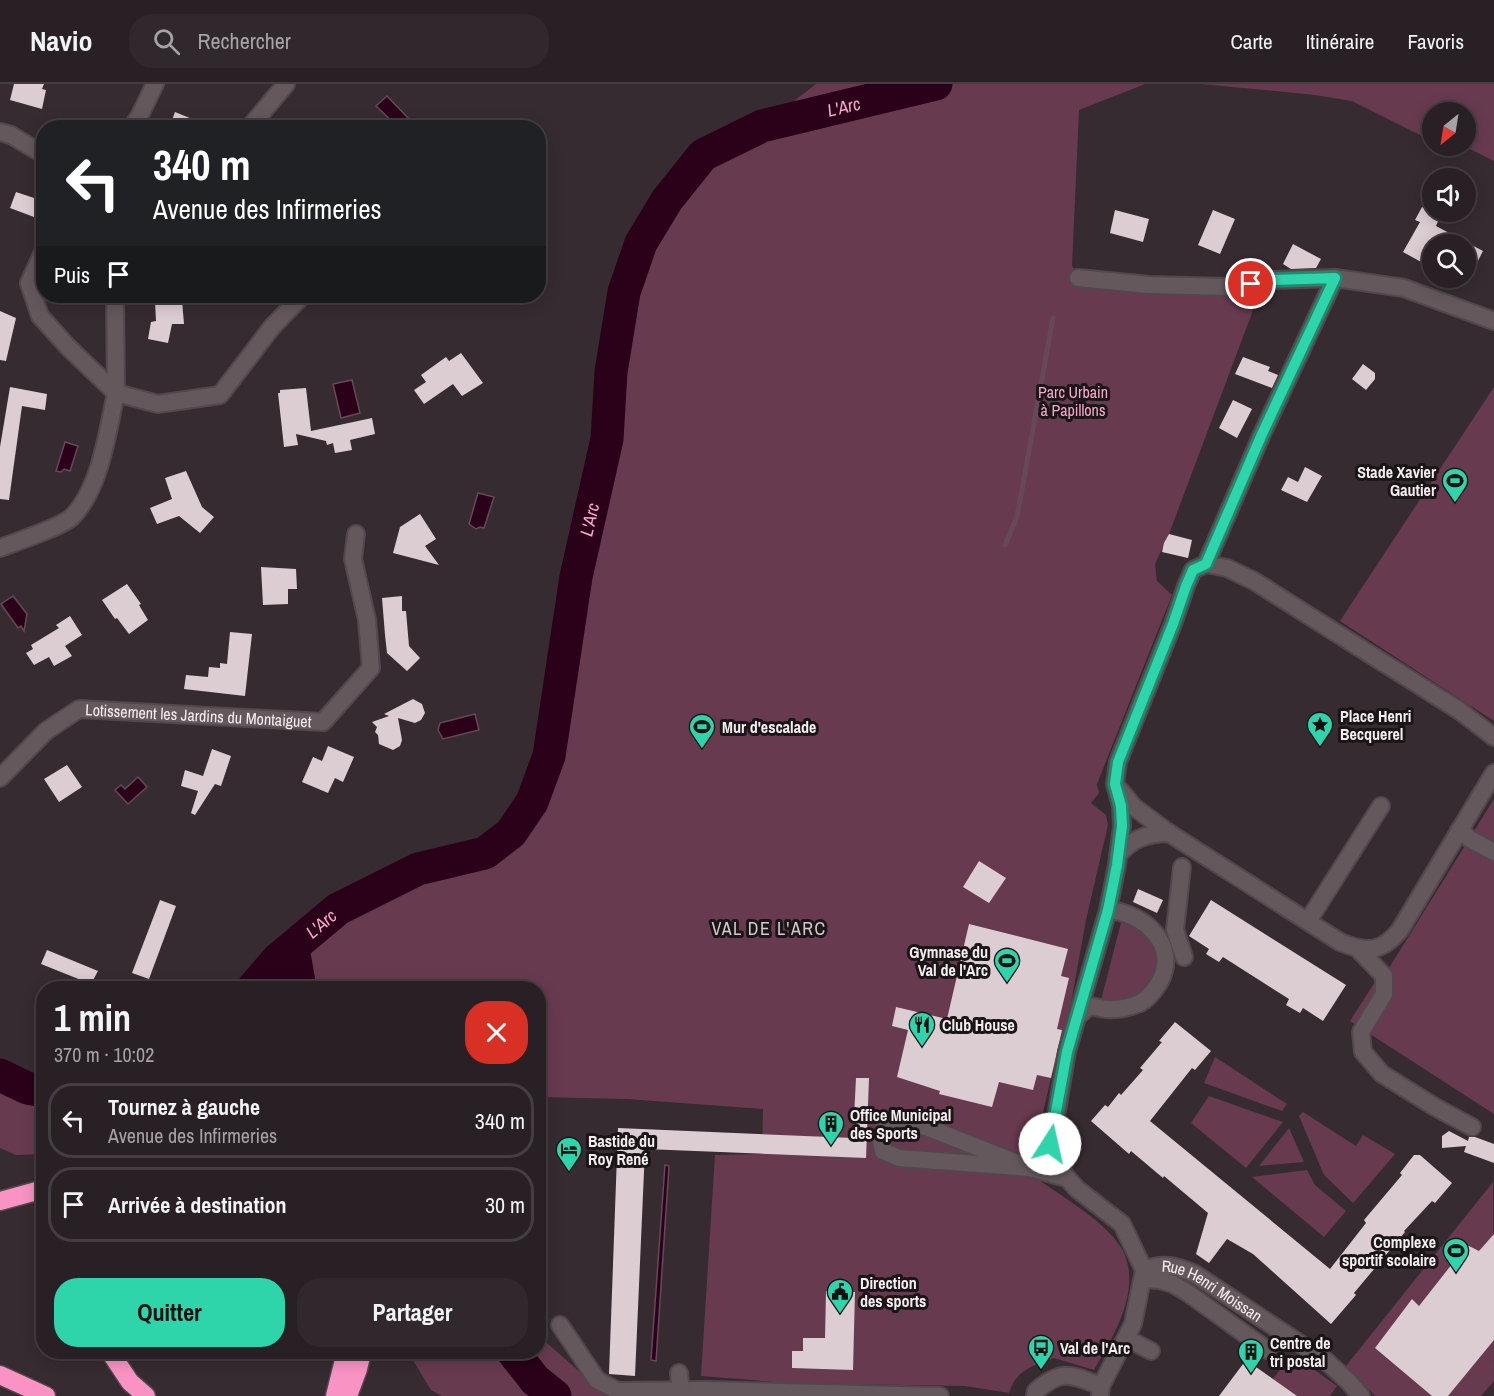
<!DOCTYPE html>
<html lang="fr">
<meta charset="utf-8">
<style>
body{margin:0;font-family:"Archivo Narrow",sans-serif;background:#30282c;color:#f1f3f6;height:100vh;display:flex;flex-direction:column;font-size:22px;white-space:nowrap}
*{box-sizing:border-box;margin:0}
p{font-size:20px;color:#a5a3a6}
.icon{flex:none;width:33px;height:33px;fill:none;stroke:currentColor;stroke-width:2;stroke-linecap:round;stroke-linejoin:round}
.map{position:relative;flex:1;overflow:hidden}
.details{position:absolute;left:36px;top:897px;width:510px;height:378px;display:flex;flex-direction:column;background:#282024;border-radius:24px;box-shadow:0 3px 15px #0003,0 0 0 2px #443e41}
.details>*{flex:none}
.hud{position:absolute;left:36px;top:36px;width:510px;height:183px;border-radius:24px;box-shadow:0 3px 15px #0003,0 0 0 2px #443e41;background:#202124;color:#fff;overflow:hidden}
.needle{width:39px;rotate:210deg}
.fabs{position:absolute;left:1422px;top:18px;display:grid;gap:12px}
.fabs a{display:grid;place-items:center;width:54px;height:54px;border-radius:50%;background:#282024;box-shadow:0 3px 15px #0003,0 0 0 2px #443e41;font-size:30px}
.pin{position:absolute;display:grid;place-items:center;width:51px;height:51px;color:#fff;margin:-26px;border:3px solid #fff;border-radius:50%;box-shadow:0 2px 6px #0007}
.me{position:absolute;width:66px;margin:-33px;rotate:10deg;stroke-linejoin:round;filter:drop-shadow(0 0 4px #0008)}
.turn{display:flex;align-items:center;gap:21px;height:126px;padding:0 18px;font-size:27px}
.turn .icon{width:78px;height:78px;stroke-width:2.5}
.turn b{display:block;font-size:42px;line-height:51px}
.then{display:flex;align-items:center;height:57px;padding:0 18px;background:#0003;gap:12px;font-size:22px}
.round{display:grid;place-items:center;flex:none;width:63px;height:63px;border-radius:24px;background:#30282c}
.headline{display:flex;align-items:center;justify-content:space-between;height:102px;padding:0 18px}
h1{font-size:36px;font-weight:700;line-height:45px}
.cta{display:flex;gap:12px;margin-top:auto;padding:12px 18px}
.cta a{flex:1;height:69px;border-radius:24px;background:#2ed4aa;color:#111;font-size:24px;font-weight:700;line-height:69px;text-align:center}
.cta a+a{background:#30282c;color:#f1f3f6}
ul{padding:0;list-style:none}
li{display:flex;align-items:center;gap:18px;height:75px;margin:0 12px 9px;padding:0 6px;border:3px solid #443e41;border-radius:24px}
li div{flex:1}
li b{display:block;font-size:22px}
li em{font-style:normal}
header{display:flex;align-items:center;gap:36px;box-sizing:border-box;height:84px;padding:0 30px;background:#282024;border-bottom:2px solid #443e41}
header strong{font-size:28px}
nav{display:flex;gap:33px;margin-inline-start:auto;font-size:21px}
.search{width:420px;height:54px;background:#30282c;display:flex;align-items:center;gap:15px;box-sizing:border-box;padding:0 21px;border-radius:24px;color:#a5a3a6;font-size:22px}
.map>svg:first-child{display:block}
</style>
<header>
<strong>Navio</strong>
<div class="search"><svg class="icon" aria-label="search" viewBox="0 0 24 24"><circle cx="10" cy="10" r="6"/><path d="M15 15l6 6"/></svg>Rechercher</div>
<nav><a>Carte</a><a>Itinéraire</a><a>Favoris</a></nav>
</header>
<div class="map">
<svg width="1494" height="1312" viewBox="0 0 1494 1312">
<rect width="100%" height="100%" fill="#362b30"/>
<g fill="#683a50">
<path d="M816,0H1145L1079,26L1072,182L1078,191V198L1209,212L1261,205L1169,450L1155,480L1157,497L1172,511L1097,700L1099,709L1091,719L1106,731L1108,741L1086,836L1067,941L1051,994L1030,1084L1033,1092C1058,1110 1112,1141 1124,1169C1141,1208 1113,1253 1094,1286L1054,1274C1032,1282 1016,1286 1009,1309L965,1302L788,1299L701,1292L715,1071L762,1070L763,1025L627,1015L539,1013L538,904H253L277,876L338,825L418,785L485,769L511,749L532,718L549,672L576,493L607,355L611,288L619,229L624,208L641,159L667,116L703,71L762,42Z"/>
<path d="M1202,0H1494V77L1464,62L1466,28H1432V57L1352,17L1315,11Z"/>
<path d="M1494,303V637L1340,537Z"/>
<path d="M1494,715V1030L1350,937L1377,895L1384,892Z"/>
<path d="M1122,835C1130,839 1141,843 1147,849C1164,866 1157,905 1134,914C1124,918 1111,917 1101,916Z"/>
<path d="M1215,973L1287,1020L1282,1027L1204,999Z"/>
<path d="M0,991L27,1004L43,1007V1070L16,1071L0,1064Z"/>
<path d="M1209,1012L1283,1038L1246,1084L1191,1039Z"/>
<path d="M1303,1028L1356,1062L1363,1051L1395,1070L1353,1119L1324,1091L1299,1032Z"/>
<path d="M1289,1044L1304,1078L1259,1082Z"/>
<path d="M1307,1086L1315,1101L1346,1127L1324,1153L1252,1093Z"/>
<path d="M1493,1098L1494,1297L1481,1312H1375L1346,1282Z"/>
<path d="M539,1252L592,1299L613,1312H442L431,1306L408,1268H538Z"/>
<path d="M1292,1270L1337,1302L1330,1312H1293L1273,1295Z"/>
</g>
<g fill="#2a0118" stroke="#674859" stroke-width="1.5">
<path d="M387,12L408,34L398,43L376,22Z"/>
<path d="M352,296L360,329L341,334L333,300Z"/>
<path d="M65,358L78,362L70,387L64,385L61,388L56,387Z"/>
<path d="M478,409L494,413L484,444L480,443L476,445L469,440Z"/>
<path d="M13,512L27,530L24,547L21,542L18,544L1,520Z"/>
<path d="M475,630L479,646L443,655L438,646L440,639Z"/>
<path d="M138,693L147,703L128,720L115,706L121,701L125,705Z"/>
<path d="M665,1081L669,1082L656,1277L651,1276Z"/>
</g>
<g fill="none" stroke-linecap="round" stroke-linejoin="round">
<path stroke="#674859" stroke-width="5" d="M1005,461L1017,433L1053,234"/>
<g stroke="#2a0118" stroke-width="33">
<path d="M293,864L300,904"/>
<path id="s1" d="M253,904L277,876L338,825L418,785L485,769L511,749L532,718L549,672L576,493L607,355L611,288L624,208L641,159L667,116L703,71L762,42L936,0"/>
<path d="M0,991L27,1004L44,1007"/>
<path d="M513,1268L535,1296L555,1312"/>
</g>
</g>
<g fill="#dccdd3">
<path d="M14,0H44L42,5L46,6L42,25L10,16Z"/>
<path d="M175,28L212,43V44H169Z"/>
<path d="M16,108L40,116L34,133L10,124Z"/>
<path d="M1422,123L1440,133L1436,142L1483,167L1466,200V160H1432V184L1403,168L1420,138L1415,136Z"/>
<path d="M1115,126L1149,135L1143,158L1110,149Z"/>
<path d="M1213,126L1235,135L1220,170L1198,161Z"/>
<path d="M1293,160L1321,175L1316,184L1291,185L1283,180Z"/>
<path d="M182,216L184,240H172L168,259L148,255L151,238L156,237L155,218Z"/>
<path d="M0,227L16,234L6,277L0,276Z"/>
<path d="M461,269L483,299L462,312L453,300L424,320L414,306L426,298L421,291L446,273L449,277Z"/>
<path d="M1243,273L1270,283L1268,287L1278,291L1272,304L1235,290Z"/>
<path d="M1363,280L1375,289V295L1366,306L1352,295Z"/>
<path d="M10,303L47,310L45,326L22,322L9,416L0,415V363Z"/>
<path d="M306,304L311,347L372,334L375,350L350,356L352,366L335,369L333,359L327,361L326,357L296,350L298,361L284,363L278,309H280V306Z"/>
<path d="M1233,316L1252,325L1237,354L1219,344Z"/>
<path d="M1305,383L1322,392L1307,418L1281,406L1288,393L1298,398Z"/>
<path d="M186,387L202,423L214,433L200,449L179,432L157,440L150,424L172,415L165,394Z"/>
<path d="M420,430L436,455L425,462L439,481L393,469L400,443Z"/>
<path d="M1169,450L1192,456L1188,474L1162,468L1164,459Z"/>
<path d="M261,483L296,485L297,505H288V520L263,521Z"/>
<path d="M127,500L141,520L139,521L148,536L129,550L117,534L115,535L102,516Z"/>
<path d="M402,512V527H406L409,562L420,574L407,587L387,569L385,551L382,514Z"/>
<path d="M70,532L82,551L65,562L72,572L54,582L49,573L34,581L26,569L33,565L31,561L59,544L56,541Z"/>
<path d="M230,548L252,550L245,612L184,605L186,591L208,593L209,583L220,584V579L227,580Z"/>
<path d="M413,615L422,620L425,629L421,636L415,639L398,634L402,656L400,662L393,666L379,660L378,651L375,648L377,643L372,638L389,632L384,630Z"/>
<path d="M328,662L354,673L343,698L335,694L328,709L302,698L313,673L322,677Z"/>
<path d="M212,665L231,672L221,702L215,700L195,731L191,729L198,707L181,702L185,686L203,692Z"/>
<path d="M67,681L82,703L59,718L44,695Z"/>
<path d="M979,777L1006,794L989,819L963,803Z"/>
<path d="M1138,805L1163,816L1157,829L1133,818Z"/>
<path d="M160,816L176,822L149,895L132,889Z"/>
<path d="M1211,816L1346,901L1323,937L1303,924L1300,929L1286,921L1289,915L1223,873L1219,878L1206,870L1209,865L1189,852Z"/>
<path d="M969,840L1068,865L1061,892L1069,894L1057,945L1062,946L1051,994L1037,991L1033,1006L999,998L992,1023L939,1010L940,1007L897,993L908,946L892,942L896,923L947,935Z"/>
<path d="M47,866L98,887L91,900L41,880Z"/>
<path d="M1175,938L1211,967L1195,986L1192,984L1150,1037L1330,1185L1366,1139L1364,1136L1402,1091L1400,1089L1414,1071H1420L1452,1099L1435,1119L1432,1117L1404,1147L1405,1148L1354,1209L1356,1211L1331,1240L1253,1170L1227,1155L1209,1179L1196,1170L1208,1129L1164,1092L1163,1094L1131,1067L1129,1070L1091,1037L1105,1021L1108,1023L1119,1009L1121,1011L1143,986L1140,984L1162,958L1159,957Z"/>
<path d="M856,994H869L866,1074L645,1065L635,1292L609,1290L618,1044L853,1054Z"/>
<path d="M1449,1047L1468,1057L1469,1053H1475L1494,1060V1079L1464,1068L1466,1062L1442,1064V1052Z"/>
<path d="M1494,1150V1256L1448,1312H1432L1375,1264L1412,1215L1419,1222L1467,1161L1479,1167Z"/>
<path d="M826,1207L855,1208L853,1286L792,1284V1267H803V1254H825Z"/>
<path d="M1246,1276L1273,1295L1297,1312H1219Z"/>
</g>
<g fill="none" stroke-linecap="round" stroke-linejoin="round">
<defs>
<g id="minor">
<path d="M131,44L139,33L155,0"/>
<path d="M249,44L286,0"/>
<path d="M0,48L11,51L44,71"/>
<path d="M1078,194L1149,201L1229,203L1273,196L1335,194L1404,204L1494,237"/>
<path d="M115,212L116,309L158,320L220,311L272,243L302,212"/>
<path d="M0,464C16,458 61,443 72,433C101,403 107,349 116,309L68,263L40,232L29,199L44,166"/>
<path d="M1206,480L1227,484L1254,497L1460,627L1494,653"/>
<path id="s2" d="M0,694L46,647L79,625L323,638L371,584L367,536L353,475L356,450"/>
<path d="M1118,704L1134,723L1169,749"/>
<path d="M1459,746L1470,755L1494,768"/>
<path d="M1118,772C1130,755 1149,749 1169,749L1340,858C1367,869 1381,869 1400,846L1494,689"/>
<path d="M1182,783L1175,846L1184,873"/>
<path d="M1308,837L1381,722"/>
<path d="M1358,865L1384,892V910L1361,948L1363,968L1382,990L1435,1023L1472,1043"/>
<path d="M1077,933L1089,922C1095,922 1101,925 1107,925C1118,926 1130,923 1140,919C1148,915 1154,907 1159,899C1180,862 1145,829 1108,826"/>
<path d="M1030,1084L899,1074L883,1067L880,1053L886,1038L906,1035L1030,1084L1067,1094"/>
<path id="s3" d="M1144,1186C1163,1178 1176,1182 1195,1190L1326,1277L1349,1298L1361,1312"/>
<path d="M1144,1195L1159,1196L1173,1200L1188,1209L1267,1266"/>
<path d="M560,1241L597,1296L618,1307L706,1306L940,1312"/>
<path d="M1126,1254L1151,1267"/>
<path d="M679,1289L681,1306"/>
<path d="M1035,1312L1036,1307C1063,1284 1071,1291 1101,1302"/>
<path d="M1100,1312L1101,1302L1133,1240L1144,1186L1122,1140L1077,1105L1067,1094L1060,1084L1051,1061L1067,968L1108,826L1117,781L1122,742L1121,722L1115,700L1118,678L1173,540L1186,502L1193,486L1206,480L1262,350L1335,194"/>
</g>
<g id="highway">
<path d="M0,1117L44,1105"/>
<path d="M110,1268L130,1298L146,1312"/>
<path d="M0,1291L46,1312"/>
<path d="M335,1312L346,1268"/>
<path d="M348,1312L358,1285L362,1268"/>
</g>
</defs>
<use href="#minor" stroke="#51474c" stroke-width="20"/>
<use href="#highway" stroke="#51474c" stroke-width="21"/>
<use href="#minor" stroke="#64585d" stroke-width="16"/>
<use href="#highway" stroke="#f893c3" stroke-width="18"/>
</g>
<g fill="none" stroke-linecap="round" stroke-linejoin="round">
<defs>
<path id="route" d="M1050,1060L1067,968L1108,826L1117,781L1122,742L1121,722L1115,700L1118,678L1173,540L1186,502L1193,486L1206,480L1262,350L1335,194L1273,196L1251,200"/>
</defs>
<use href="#route" stroke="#1e8a6e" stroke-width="15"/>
<use href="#route" stroke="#2ed4aa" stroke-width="10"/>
</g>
<defs>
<symbol id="stadium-pin" viewBox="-11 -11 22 30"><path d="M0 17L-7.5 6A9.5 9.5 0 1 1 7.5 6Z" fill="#2ed4aa" stroke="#1a1517"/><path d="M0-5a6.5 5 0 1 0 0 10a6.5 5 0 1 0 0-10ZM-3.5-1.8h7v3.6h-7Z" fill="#111"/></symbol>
<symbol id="sight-pin" viewBox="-11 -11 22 30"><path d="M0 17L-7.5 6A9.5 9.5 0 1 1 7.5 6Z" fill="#2ed4aa" stroke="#1a1517"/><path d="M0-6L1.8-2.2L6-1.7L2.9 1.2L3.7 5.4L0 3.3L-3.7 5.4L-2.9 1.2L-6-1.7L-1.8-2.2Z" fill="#111"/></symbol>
<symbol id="restaurant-pin" viewBox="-11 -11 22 30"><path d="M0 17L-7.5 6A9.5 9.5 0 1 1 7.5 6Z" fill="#2ed4aa" stroke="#1a1517"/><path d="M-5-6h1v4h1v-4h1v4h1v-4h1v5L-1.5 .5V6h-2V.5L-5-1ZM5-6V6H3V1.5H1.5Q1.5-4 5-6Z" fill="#111"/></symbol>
<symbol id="building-pin" viewBox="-11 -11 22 30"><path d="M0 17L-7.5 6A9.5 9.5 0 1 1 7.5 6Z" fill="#2ed4aa" stroke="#1a1517"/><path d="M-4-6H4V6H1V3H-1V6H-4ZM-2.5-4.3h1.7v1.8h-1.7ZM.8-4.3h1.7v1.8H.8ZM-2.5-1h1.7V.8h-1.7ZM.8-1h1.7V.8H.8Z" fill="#111"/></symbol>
<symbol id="hotel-pin" viewBox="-11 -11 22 30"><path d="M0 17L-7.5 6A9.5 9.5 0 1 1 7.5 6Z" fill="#2ed4aa" stroke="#1a1517"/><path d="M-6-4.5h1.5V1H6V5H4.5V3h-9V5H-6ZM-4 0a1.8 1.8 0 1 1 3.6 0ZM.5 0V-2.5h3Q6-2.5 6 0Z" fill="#111"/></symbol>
<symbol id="civic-pin" viewBox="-11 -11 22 30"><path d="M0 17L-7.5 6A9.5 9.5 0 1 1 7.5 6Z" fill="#2ed4aa" stroke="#1a1517"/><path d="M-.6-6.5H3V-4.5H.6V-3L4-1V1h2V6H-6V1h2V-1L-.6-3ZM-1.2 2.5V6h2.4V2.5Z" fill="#111"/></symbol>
<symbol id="bus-pin" viewBox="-11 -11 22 30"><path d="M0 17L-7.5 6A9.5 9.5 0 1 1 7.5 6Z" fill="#2ed4aa" stroke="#1a1517"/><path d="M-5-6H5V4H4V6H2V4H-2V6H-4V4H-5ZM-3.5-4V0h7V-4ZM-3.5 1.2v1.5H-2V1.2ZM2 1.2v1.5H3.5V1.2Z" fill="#111"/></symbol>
</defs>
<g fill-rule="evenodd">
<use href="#stadium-pin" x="1440" y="382" width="30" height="40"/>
<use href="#sight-pin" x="1305" y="626" width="30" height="40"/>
<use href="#stadium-pin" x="687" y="628" width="30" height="40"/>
<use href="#stadium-pin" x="992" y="862" width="30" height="40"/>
<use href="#restaurant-pin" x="907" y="926" width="30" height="40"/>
<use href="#building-pin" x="816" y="1025" width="30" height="40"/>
<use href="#hotel-pin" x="554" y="1051" width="30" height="40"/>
<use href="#stadium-pin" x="1441" y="1152" width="30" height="40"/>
<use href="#civic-pin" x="825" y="1193" width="30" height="40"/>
<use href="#bus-pin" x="1026" y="1249" width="30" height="40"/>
<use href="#building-pin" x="1236" y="1253" width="30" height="40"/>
</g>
<g text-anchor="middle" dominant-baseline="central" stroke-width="6" stroke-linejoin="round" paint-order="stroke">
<g font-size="16" fill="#f9a8cd" stroke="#1a1517">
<text x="1073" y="308">Parc Urbain<tspan x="1073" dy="18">à Papillons</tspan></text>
</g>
<g font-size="16" font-weight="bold" fill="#f5edf0" stroke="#1a1517" text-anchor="start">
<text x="1436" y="388" text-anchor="end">Stade Xavier<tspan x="1436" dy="18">Gautier</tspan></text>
<text x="1340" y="632">Place Henri<tspan x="1340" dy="18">Becquerel</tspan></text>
<text x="722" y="643">Mur d'escalade</text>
<text x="988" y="868" text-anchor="end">Gymnase du<tspan x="988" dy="18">Val de l'Arc</tspan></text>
<text x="942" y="941">Club House</text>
<text x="850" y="1031">Office Municipal<tspan x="850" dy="18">des Sports</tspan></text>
<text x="588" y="1057">Bastide du<tspan x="588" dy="18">Roy René</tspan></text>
<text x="1436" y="1158" text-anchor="end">Complexe<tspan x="1436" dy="18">sportif scolaire</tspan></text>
<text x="860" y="1199">Direction<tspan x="860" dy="18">des sports</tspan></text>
<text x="1270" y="1259">Centre de<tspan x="1270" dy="18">tri postal</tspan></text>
<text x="1060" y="1264">Val de l'Arc</text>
</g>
<g font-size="16" fill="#f5edf0" stroke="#1a1517">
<text stroke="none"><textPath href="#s2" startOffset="225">Lotissement les Jardins du Montaiguet</textPath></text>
<text stroke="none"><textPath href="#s3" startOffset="75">Rue Henri Moissan</textPath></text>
</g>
<g font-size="18" font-style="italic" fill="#f9a8cd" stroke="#1a1517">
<text stroke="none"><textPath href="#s1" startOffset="1174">L'Arc</textPath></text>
<text stroke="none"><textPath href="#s1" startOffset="634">L'Arc</textPath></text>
<text stroke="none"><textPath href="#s1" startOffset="94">L'Arc</textPath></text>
</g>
<g font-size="18" letter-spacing="1.5" fill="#d6c8ce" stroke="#1a1517">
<text x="769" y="844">VAL DE L'ARC</text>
</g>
</g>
</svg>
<div class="fabs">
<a><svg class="needle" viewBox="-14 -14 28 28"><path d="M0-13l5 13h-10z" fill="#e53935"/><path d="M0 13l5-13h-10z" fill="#a5a3a6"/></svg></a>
<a><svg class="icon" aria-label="sound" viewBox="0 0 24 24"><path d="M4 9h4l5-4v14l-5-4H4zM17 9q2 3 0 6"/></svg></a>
<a><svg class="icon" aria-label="search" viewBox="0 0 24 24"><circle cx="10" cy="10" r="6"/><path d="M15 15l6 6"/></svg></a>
</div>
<div class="pin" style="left:1251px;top:200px;background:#d93025"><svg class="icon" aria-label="arrive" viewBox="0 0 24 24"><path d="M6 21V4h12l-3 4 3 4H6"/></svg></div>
<svg class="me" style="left:1050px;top:1060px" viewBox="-20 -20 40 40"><circle r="19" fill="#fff"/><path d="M0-13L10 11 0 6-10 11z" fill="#2ed4aa"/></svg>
<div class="hud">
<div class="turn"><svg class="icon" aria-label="left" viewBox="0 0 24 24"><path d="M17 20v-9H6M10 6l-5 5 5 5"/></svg><div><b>340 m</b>Avenue des Infirmeries</div></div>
<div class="then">Puis<svg class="icon" aria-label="arrive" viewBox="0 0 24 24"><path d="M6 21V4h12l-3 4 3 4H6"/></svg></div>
</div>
<section class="details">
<div class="headline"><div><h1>1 min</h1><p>370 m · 10:02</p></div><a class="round" style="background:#d93025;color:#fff"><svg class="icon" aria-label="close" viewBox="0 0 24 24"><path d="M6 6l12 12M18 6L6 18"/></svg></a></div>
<ul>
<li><svg class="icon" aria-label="left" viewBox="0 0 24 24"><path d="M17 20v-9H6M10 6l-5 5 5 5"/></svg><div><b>Tournez à gauche</b><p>Avenue des Infirmeries</p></div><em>340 m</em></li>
<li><svg class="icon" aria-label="arrive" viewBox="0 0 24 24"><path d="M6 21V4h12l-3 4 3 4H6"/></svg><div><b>Arrivée à destination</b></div><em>30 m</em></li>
</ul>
<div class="cta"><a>Quitter</a><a>Partager</a></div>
</section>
</div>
